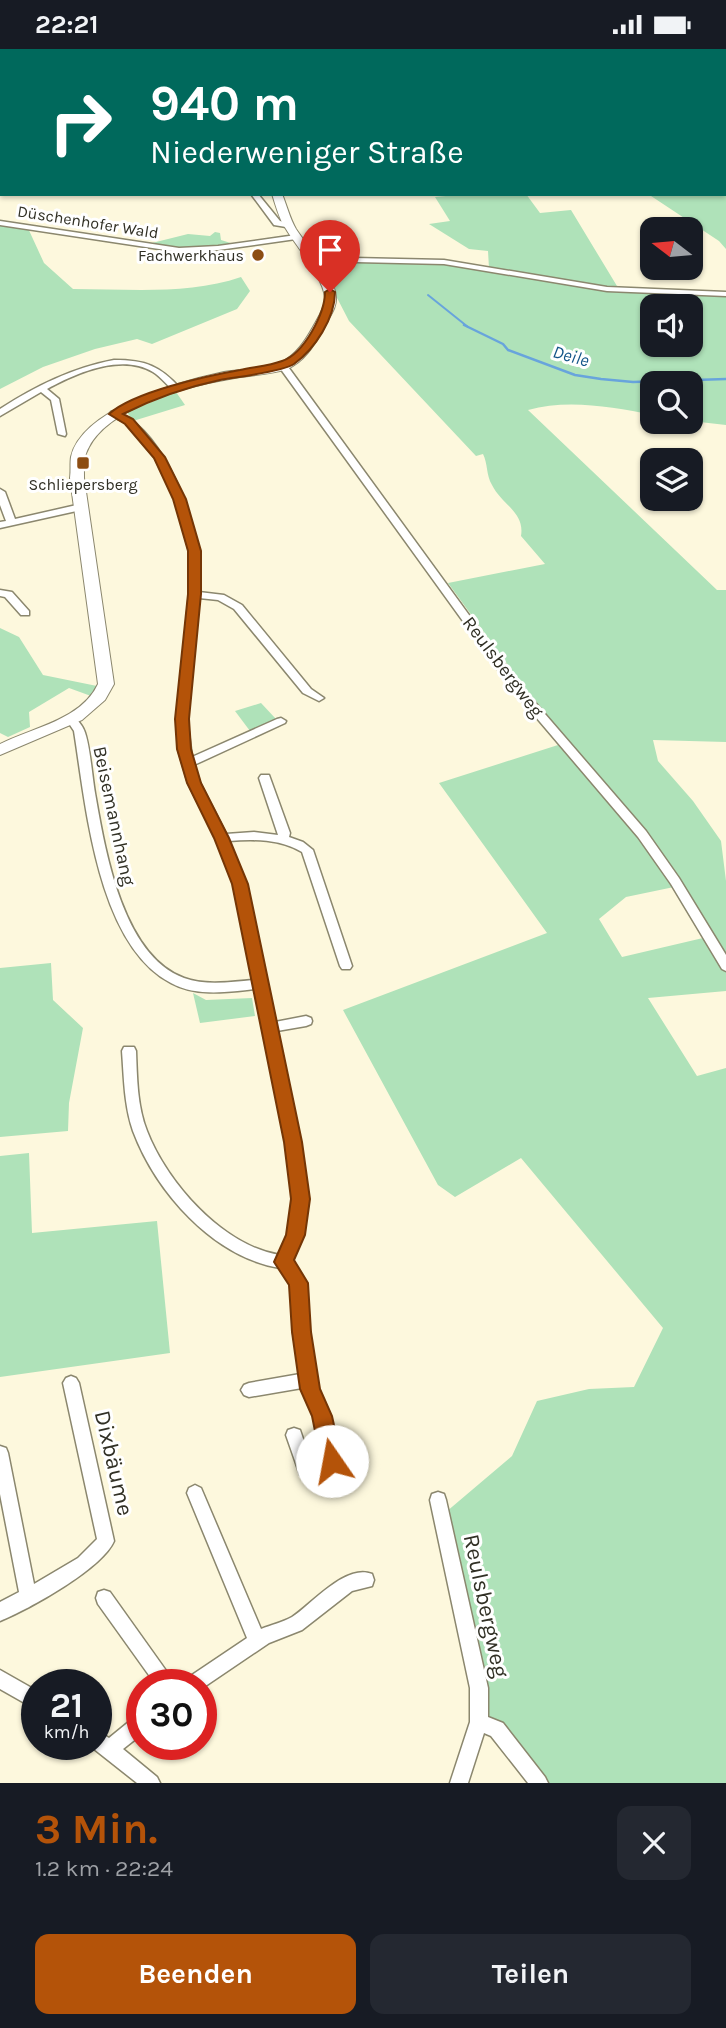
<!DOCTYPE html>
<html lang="de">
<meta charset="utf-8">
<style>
body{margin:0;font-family:Karla,sans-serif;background:#242831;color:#f1f3f6;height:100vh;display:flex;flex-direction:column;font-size:26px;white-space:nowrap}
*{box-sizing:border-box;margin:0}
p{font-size:23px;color:#9ea1a6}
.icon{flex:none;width:38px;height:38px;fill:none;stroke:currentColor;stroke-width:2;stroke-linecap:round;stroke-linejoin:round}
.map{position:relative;height:1734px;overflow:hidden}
.panel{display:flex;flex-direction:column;background:#171b24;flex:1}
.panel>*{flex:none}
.hud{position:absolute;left:0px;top:0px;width:726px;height:147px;box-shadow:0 2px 5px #0004;background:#00695c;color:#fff;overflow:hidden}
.needle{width:46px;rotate:286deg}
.tools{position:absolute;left:640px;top:168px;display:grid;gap:14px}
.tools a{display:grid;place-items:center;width:63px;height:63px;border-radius:14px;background:#171b24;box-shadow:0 2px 5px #0004;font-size:35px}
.speed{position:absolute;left:21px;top:1620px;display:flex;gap:14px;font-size:35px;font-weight:700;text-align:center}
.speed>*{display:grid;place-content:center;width:91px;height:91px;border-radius:50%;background:#171b24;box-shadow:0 2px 5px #0004;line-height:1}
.speed small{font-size:18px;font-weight:400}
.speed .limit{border:10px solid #d22;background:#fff;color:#111}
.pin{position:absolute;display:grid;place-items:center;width:60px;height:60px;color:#fff;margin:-72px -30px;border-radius:50% 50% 50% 0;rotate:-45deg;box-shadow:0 0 7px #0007}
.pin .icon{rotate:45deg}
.me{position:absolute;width:77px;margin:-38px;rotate:348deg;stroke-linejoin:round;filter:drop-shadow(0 0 5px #0008)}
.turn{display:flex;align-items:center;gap:24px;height:147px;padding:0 35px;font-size:32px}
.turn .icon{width:91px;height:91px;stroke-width:2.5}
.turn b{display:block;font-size:49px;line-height:60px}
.round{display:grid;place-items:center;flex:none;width:74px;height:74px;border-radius:14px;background:#242831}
.overview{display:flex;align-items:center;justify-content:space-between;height:119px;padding:0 35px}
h1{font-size:42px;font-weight:700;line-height:52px;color:#b45309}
.action{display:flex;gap:14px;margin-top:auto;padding:14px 35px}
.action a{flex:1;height:80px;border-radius:14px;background:#b45309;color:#fff;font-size:28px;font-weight:700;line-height:80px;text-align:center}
.action a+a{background:#242831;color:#f1f3f6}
.status{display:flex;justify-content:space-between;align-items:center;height:49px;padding:0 35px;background:#171b24;direction:ltr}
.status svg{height:19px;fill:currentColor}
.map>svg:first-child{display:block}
</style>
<div class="status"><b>22:21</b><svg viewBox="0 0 49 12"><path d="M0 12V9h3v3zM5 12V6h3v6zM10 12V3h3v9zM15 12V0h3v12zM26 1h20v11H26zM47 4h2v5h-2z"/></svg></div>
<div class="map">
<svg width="726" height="1734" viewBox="0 0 726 1734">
<rect width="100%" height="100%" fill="#fdf8dd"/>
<g fill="#afe2b9" fill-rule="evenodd">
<path d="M725,27H726V200L719,192L648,145H724Z"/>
<path d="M467,145H526L540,164L571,161L620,242L726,246V376L691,372V334H653V366C612,358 568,350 528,361L717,541H726V693L653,691L658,712L693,752L721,792L726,832V913L662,806L557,683L448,534L545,515L521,487C525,463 502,456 492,436C486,426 488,415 483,405L476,407L349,272L319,214L323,211H395L489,219L488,202L469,200L429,175L450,172L435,148ZM653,257H691V296H653Z"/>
<path d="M0,173L27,177L44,214L73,240C129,240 189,246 241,228L250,242L237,260L152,295L137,290L95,300L43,318L0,340Z"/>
<path d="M215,183L220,184L221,191L237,196L185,201L148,195L188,185L210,187Z"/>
<path d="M176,343L185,356L133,372L127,363Z"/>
<path d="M0,579L19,588L43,626L97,637L91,647L69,639L29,663L30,678L8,688L0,684Z"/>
<path d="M261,654L276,670L250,682L235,662Z"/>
<path d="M558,696L636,783L674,838L626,848L599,870L622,908L703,889L726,922V942L648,949L697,1027L726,1019V1734H540L480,1674L446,1463L512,1407L537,1352L589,1340L634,1338L663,1279L521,1109L455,1148L438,1136L343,961L547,884L439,734Z"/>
<path d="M51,914L53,951L83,979L69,1054L68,1082L0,1088V919Z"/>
<path d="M193,944L206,951L252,949L255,967L200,974Z"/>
<path d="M29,1104L32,1184L157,1172L170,1304L0,1328V1107Z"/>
</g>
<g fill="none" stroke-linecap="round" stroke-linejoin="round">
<path stroke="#68a4dc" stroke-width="2" d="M428,246L468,278"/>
<path stroke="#68a4dc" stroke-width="2.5" d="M464,276L503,295L508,301L575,326L601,330L633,333L726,330"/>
<defs>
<g id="street">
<path d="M609,0H616L617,2H610Z"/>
<path d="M251,145H258L280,172L292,175V179L274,176Z"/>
<path d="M0,172L179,199L218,197L296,186L300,188L296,190L218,201L179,203L0,176Z"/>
<path d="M309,208L444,211L607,238L726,243V247L607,242L444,215L312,212H309Z"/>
<path d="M114,311C146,311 160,317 181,340L174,342C167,336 161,328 153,323C122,304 76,324 47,340L59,350L66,385L65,387L58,385L51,351L41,343L0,367V360C36,337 72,319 114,311Z"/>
<path d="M280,315H286L520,636L646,782L679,829L726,906V922L722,920L671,835L638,788L512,640L280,319Z"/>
<path d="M114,362C160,378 189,455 198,499C201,513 199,529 199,543L224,546L242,556L311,640L324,649L319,652L303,644L234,560L218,551L199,549L187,670L192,708L277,670L281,669L286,672L285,674L194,716L200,734L226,785L254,783L278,786L259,729L261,726H269L290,784L289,788L303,793L313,801L352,917L350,920H342L340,917L302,803C280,790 254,790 229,792L246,835L275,973L306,967L311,969L312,972L311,975L306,977L277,982L300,1093L307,1150L302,1186L292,1212L305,1234L309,1283L318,1340L330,1367L340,1412L333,1427L313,1434L300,1426L286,1386L288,1381L294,1379L300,1381L312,1416L315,1418L322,1416L324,1412L314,1367L302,1339L249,1348L244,1346L241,1341L244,1336L249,1334L300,1325L293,1283L291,1235L280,1219C213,1208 156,1143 133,1082C124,1056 124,1028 122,1002L124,998H134L136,1002C137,1028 137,1057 147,1082C167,1134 223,1197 280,1206L288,1186L293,1150L286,1093L255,940C228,943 196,948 171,934C97,895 86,757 74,682L66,670L71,667L75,668C78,672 82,676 84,681C90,695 92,727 95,744C105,801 122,906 184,929C206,937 231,933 253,931L234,835L216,789L188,734L178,700L177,670L189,545V502L175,450L155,409L126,374L111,367V363Z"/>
<path d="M0,440L5,443L15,470L81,455L86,458L81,461L0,479V473L6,472L0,456Z"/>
<path d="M0,541L12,543L29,562V566H21L5,548L0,547Z"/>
<path d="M71,1327L76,1329L79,1334L114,1492C102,1520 29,1560 0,1572V1553L19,1543L0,1445V1397L6,1399L8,1404L34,1535L78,1509L97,1490L63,1334L66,1329Z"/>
<path d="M195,1436L201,1439L261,1580C271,1576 283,1573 292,1568C312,1555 346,1514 372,1525L374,1531L372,1537L352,1542L302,1581L269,1594L201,1640V1636H183L186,1630L247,1589L187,1444L189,1439Z"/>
<path d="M438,1443L444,1445L446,1451L488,1639V1668L503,1674L545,1728L548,1734H528L491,1687L484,1684L468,1734H450L470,1673V1639L430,1451L432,1445Z"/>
<path d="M104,1541L110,1543L172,1630L175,1636H156L98,1555L96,1549L98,1543Z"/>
<path d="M0,1621L37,1642V1661L0,1640Z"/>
<path d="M142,1664V1685L123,1700L157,1728L160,1734H137L89,1696H96V1681L109,1689L136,1667Z"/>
</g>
<g id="secondary">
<path d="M259,0H267L258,2Z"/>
<path d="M272,145H282C287,157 290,170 296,180C307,197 335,228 336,248C337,259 329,268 325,277C315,294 306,312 287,320C269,326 247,326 229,330C187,337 110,358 89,398C83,408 84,418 84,429L114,635L105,651L82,671L0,706V695C34,678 81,671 98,635L70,429C71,422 70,414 71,408C82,359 182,332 224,323C242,320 265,321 282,313C297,305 305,292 313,278C318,269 325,259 325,249C324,229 296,197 286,180C279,170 276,157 272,145Z"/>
</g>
</defs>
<use href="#street" stroke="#8b876e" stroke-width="3"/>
<use href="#secondary" stroke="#8b876e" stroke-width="2"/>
<use href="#street" fill="#fff" fill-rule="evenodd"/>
<use href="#secondary" fill="#fff" fill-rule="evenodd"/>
</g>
<path fill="#b45309" stroke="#753606" stroke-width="2" d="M330,240L335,243C335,269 315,300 294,315C282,323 236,328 220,331C187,338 153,350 123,365L133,370L165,408L186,450L201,502V545L189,670L191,700L201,734L229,789L248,835L302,1093L310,1150L305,1186L294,1211L308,1234L311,1283L320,1340L332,1367L342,1412L339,1419L332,1422L324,1419L321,1412L312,1367L300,1340L292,1283L289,1236L274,1213L286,1186L291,1150L284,1093L232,835L214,789L187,734L177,700L175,670L188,545V502L173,450L154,409L125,375L109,365C133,343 206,327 240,321C253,318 269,317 282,312C304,305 325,264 325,243Z"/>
<g fill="#8c4d13" stroke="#fff" stroke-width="2.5">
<circle cx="258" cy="206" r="7"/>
<rect x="76" y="407" width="14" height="14" rx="3.5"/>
</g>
<g text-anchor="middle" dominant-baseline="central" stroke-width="6" stroke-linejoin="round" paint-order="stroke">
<g font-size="16" fill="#313025" stroke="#fff">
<text transform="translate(88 173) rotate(9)">Düschenhofer Wald</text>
</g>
<g font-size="16" fill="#313025" stroke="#fff" text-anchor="end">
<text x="244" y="206">Fachwerkhaus</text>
<text x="83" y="435" text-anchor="middle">Schliepersberg</text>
</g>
<g font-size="18" font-style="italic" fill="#125488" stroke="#fff">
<text transform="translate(571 307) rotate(16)">Deile</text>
</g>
<g font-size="19" fill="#313025" stroke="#fff">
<text transform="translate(503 618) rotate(53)">Reulsbergweg</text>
<text transform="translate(114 767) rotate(78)">Beisemannhang</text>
</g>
<g font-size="23" fill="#313025" stroke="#fff">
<text transform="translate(114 1414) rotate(77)">Dixbäume</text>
<text transform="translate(486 1557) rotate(78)">Reulsbergweg</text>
</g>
</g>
</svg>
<div class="tools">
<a><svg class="needle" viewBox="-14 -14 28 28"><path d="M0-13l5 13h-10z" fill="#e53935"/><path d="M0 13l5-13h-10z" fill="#9ea1a6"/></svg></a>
<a><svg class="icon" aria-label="sound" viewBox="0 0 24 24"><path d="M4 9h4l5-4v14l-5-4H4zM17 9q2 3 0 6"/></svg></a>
<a><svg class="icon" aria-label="search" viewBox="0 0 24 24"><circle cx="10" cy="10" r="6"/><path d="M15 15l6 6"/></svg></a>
<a><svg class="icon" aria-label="layers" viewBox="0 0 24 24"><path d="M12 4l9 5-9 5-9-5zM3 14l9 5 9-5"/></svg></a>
</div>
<div class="speed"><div>21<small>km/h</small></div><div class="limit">30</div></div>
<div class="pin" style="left:330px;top:243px;background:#d93025"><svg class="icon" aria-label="arrive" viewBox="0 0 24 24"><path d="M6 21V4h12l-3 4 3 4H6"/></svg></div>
<svg class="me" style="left:332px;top:1412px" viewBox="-20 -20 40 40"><circle r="19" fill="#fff"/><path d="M0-13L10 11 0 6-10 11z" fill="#b45309"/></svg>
<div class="hud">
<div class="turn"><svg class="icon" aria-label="right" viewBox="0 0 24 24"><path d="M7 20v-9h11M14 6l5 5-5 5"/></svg><div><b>940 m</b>Niederweniger Straße</div></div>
</div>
</div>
<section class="panel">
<div class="overview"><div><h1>3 Min.</h1><p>1.2 km · 22:24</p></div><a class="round"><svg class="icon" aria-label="close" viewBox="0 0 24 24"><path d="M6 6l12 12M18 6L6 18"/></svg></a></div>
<div class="action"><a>Beenden</a><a>Teilen</a></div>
</section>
